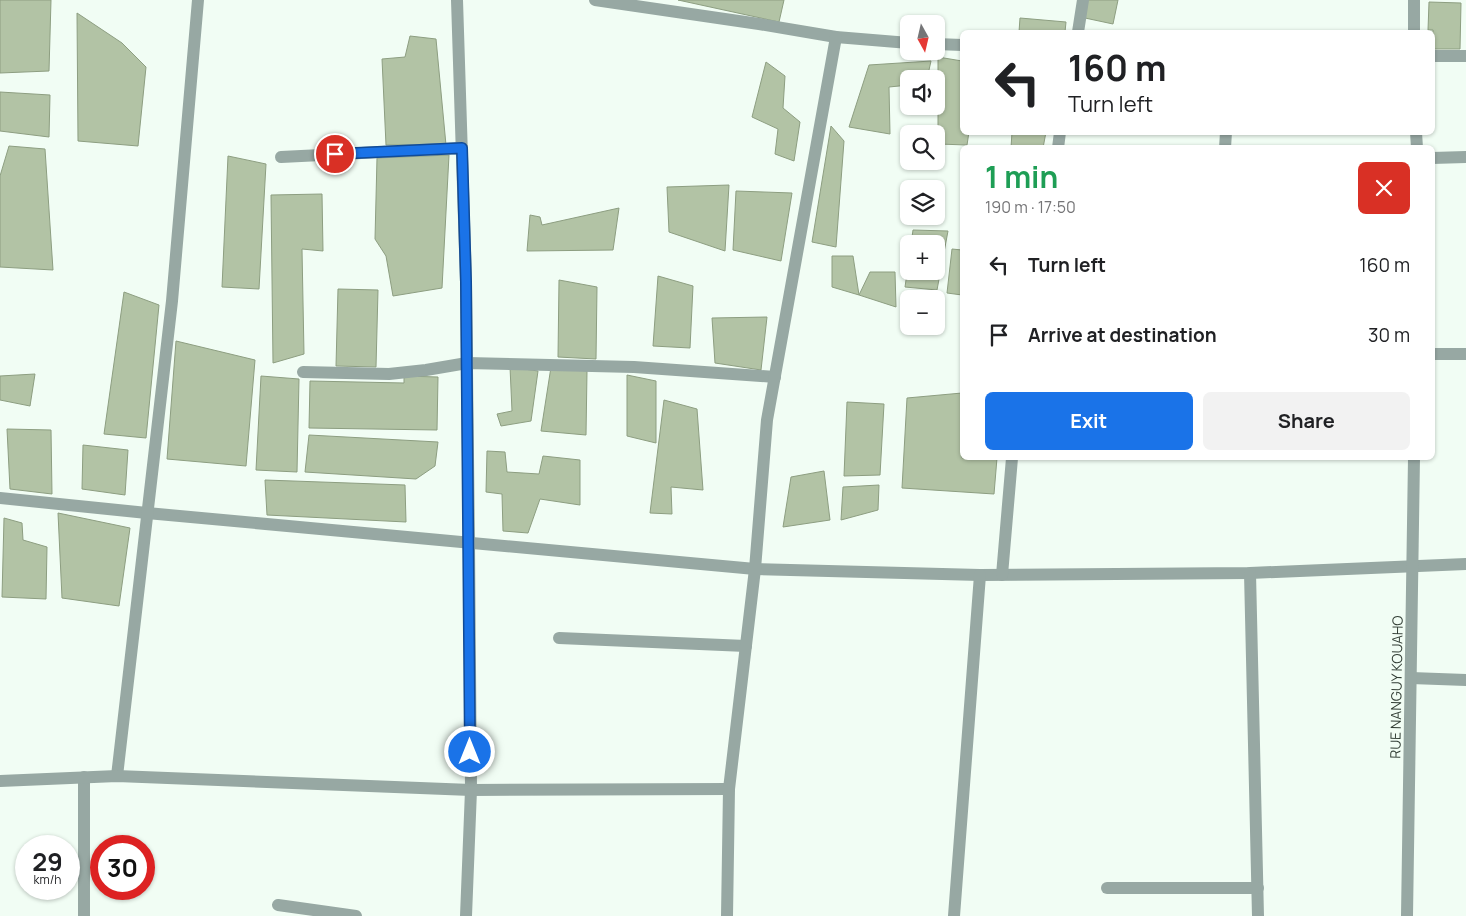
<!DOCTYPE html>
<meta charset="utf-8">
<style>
body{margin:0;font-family:Manrope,sans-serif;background:#f2f2f2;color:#202124;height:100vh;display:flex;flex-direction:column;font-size:19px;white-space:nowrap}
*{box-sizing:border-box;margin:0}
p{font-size:16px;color:#757577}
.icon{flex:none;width:28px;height:28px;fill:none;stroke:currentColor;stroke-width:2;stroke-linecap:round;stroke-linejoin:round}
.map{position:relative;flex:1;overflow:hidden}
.details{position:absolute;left:960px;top:145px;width:475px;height:315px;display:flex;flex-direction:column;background:#fff;border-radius:8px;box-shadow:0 1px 4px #0004}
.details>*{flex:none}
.banner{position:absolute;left:960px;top:30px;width:475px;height:105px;border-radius:8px;box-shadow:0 1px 4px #0004;background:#fff;color:#202124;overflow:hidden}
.needle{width:32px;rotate:172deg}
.controls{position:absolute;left:900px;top:15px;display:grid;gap:10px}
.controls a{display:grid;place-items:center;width:45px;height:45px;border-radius:8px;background:#fff;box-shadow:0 1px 4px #0004;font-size:25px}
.speed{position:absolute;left:15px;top:835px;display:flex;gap:10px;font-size:25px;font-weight:700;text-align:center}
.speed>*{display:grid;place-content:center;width:65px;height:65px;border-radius:50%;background:#fff;box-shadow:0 1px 4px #0004;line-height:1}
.speed small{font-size:12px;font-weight:400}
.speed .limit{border:8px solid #d22;background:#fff;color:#111}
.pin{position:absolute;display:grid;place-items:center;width:42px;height:42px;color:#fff;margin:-21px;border:2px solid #fff;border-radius:50%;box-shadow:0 1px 5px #0007}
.me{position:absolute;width:55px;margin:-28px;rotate:0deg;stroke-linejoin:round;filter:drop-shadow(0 0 4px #0008)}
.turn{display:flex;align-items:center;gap:18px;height:105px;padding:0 25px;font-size:22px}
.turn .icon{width:65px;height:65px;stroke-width:2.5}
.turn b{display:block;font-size:35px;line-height:42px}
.round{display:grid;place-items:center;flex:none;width:52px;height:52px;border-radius:8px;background:#f2f2f2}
.head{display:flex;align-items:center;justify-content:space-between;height:85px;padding:0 25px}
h1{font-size:30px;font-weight:700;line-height:38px;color:#1e9e55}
.primary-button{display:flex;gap:10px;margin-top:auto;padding:10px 25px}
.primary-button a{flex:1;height:58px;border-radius:8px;background:#1a73e8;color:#fff;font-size:20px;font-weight:700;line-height:58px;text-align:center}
.primary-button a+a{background:#f2f2f2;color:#202124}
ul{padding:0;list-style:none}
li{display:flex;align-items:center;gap:15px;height:70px;padding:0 25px}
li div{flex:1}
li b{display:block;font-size:19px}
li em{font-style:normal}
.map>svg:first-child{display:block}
</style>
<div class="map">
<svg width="1466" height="916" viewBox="0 0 1466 916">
<rect width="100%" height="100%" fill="#f1fdf4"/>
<g fill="#b2c3a5" stroke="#8d9e81">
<path d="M0,0H51L49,71L0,73Z"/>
<path d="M678,0H784L779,22Z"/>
<path d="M1087,0H1118L1113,24L1085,18Z"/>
<path d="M1429,2L1461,3L1460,49H1433V30H1428Z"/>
<path d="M77,13L122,43L146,67L138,146L78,141Z"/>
<path d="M1020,18L1066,22L1065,32H1019Z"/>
<path d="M410,36L436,39L446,145H386L382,59L405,57Z"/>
<path d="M938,57L962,61V132H969L967,145L938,144Z"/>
<path d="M931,61L927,79H909V85L889,87L890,134L849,127L869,65Z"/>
<path d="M766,62L785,76L783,108L800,122L794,161L775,154L778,129L752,117Z"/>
<path d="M0,92L50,95L49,137L0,131Z"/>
<path d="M831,126L844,141L836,247L812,242Z"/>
<path d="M1012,132H1046L1043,148H1011Z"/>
<path d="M9,146L45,149L53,270L0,267V176Z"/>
<path d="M449,155L442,288L393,296L386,256L375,239L377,158Z"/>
<path d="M228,156L266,164L259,289L222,287Z"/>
<path d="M729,185L725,251L669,232L667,187Z"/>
<path d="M736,191L792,193L781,261L733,250Z"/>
<path d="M322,194L323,251L302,249L304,354L273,363L271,195Z"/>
<path d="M619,208L613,250L527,251L530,215L540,217L542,225Z"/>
<path d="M913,230L948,231L937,290L905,287L909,259V271H936V244H911Z"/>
<path d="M952,249L962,250V295L947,293Z"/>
<path d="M832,256H853L859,295L832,287Z"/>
<path d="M870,272H895L896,307L859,295Z"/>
<path d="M658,276L693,286L690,348L653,346Z"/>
<path d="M559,280L597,287L596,359L558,357Z"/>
<path d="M338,289L378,290L376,367L336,366Z"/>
<path d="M124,292L159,305L146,438L104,434Z"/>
<path d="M767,317L761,370L715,363L712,318Z"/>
<path d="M176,341L255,360L246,466L167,459Z"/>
<path d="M510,367L538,371L531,421L501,426L497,414L512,411Z"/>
<path d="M551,367L587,371L586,435L541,431Z"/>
<path d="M35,374L30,406L0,400V376Z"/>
<path d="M627,375L656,381V443L627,436Z"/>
<path d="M261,376L299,379L297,472L256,470Z"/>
<path d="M404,376L438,377L437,430L309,428L310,381L404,383Z"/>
<path d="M962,393V458H997L994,494L902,488L907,398Z"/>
<path d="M664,400L697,409L703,490L671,487L672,514L650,513Z"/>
<path d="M847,402L884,404L880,475L844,476Z"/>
<path d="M7,429L51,430L52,494L10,489Z"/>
<path d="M309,435L438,442L435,466L416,479L305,472Z"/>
<path d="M83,445L128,450L125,495L82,489Z"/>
<path d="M487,451L505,452L507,472L539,474L543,456L580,460V505L540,499L528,533L503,531L502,494L486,492Z"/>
<path d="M824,471L830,520L783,527L791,477Z"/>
<path d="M265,480L405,485L406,522L267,515Z"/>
<path d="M879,485L878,510L841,520L843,487Z"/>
<path d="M58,513L130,528L119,606L62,598Z"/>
<path d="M4,518L22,523L23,540L47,547L46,599L2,597Z"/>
</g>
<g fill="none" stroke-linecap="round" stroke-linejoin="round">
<g stroke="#97a8a3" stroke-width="12">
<path d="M457,0L466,282L469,543L471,790L466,916"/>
<path d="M595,0L759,24L836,37L909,43"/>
<path d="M1078,32L1083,0"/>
<path d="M1414,32V0"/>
<path d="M936,44L962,45"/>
<path d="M1432,56H1466"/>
<path d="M1416,132L1417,148"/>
<path d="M1058,148L1060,132"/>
<path d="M1225,148L1226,132"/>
<path d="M281,157L462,148"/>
<path d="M1432,158L1466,157"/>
<path d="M1432,354H1466"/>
<path d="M303,372L389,374L426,370L467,363L634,367L775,377"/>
<path d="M0,498L147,513L755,569L980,575L1250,573L1466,564"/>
<path d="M1250,573L1258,916"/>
<path d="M1002,575L1012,458"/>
<path d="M559,638L746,646"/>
<path d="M1411,678L1466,680"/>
<path d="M117,776L172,301L198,0"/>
<path d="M84,777V916"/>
<path d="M0,781L117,776L471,790L729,789"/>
<path d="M1107,888H1258"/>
<path d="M278,905L356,916"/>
<path d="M727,916L729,789L755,569L767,420L836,37"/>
<path d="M954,916L980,575"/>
<path d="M1407,916L1414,458"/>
</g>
</g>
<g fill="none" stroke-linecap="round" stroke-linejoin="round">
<defs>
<path id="route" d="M335,154L462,148L466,282L470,752"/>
</defs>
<use href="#route" stroke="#114b97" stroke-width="12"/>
<use href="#route" stroke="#1a73e8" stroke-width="9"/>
</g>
<g text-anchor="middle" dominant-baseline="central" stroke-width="4" stroke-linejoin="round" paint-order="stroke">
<g font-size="14" fill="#313d34" stroke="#f1fdf4">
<text transform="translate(1396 687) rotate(-89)">RUE NANGUY KOUAHO</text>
</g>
</g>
</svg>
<div class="controls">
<a><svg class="needle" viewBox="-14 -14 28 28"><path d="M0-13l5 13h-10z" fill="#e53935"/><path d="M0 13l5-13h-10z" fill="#757577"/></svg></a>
<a><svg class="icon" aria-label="sound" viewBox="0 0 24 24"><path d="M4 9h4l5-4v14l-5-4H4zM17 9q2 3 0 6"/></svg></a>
<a><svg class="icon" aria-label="search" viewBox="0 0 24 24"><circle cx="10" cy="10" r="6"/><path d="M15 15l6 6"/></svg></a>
<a><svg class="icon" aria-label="layers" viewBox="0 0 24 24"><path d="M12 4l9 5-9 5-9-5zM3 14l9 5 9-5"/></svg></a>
<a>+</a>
<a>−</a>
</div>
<div class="speed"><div>29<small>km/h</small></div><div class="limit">30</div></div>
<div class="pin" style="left:335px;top:154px;background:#d93025"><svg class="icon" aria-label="arrive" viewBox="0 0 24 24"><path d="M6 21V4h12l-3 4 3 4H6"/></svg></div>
<svg class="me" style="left:470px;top:752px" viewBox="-20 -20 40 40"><circle r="17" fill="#1a73e8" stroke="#fff" stroke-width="3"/><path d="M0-11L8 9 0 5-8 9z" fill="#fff"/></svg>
<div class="banner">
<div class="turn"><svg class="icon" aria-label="left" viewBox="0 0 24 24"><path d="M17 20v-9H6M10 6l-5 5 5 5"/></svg><div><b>160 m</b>Turn left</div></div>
</div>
<section class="details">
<div class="head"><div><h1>1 min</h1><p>190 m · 17:50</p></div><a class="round" style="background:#d93025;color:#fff"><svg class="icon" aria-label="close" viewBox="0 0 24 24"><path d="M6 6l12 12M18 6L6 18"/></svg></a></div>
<ul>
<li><svg class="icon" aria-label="left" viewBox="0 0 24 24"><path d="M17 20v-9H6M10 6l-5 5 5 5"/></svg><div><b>Turn left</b></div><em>160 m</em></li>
<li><svg class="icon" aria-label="arrive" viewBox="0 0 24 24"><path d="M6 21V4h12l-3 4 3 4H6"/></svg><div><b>Arrive at destination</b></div><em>30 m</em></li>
</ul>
<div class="primary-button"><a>Exit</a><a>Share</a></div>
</section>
</div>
